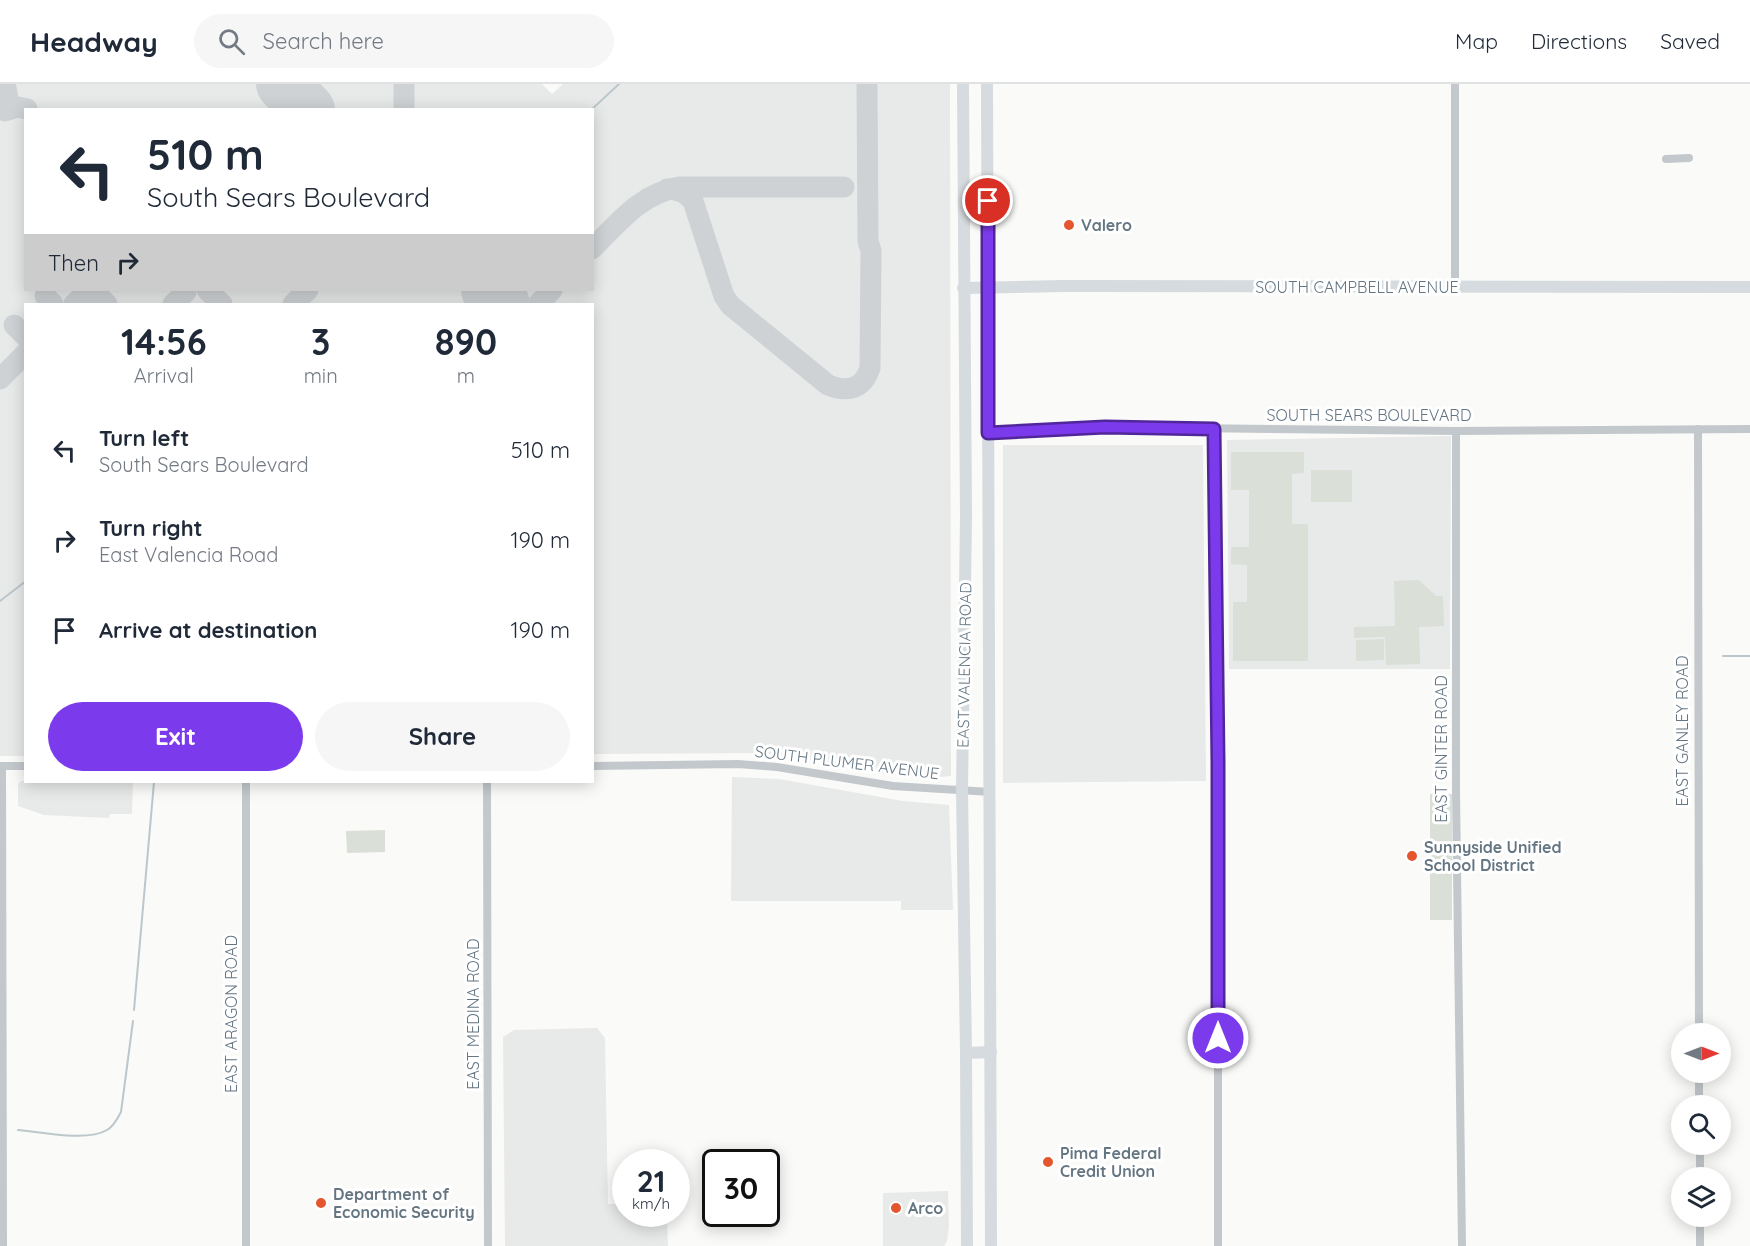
<!DOCTYPE html>
<style>
body{margin:0;font-family:Quicksand,sans-serif;background:#f6f6f7;color:#1f2937;height:100vh;display:flex;flex-direction:column;font-size:22px;white-space:nowrap}
*{box-sizing:border-box;margin:0}
p{font-size:20px;color:#747a83}
.icon{flex:none;width:33px;height:33px;fill:none;stroke:currentColor;stroke-width:2;stroke-linecap:round;stroke-linejoin:round}
.map{position:relative;flex:1;overflow:hidden}
.drawer{position:absolute;left:24px;top:219px;width:570px;height:480px;display:flex;flex-direction:column;background:#fff;border-radius:0px;box-shadow:0 3px 15px #0003}
.drawer>*{flex:none}
.guide{position:absolute;left:24px;top:24px;width:570px;height:183px;border-radius:0px;box-shadow:0 3px 15px #0003;background:#fff;color:#1f2937;overflow:hidden}
.needle{width:39px;rotate:90deg}
.tools{position:absolute;left:1671px;top:939px;display:grid;gap:12px}
.tools a{display:grid;place-items:center;width:60px;height:60px;border-radius:50%;background:#fff;box-shadow:0 3px 15px #0003;font-size:30px}
.speed{position:absolute;left:612px;top:1065px;display:flex;gap:12px;font-size:30px;font-weight:700;text-align:center}
.speed>*{display:grid;place-content:center;width:78px;height:78px;border-radius:50%;background:#fff;box-shadow:0 3px 15px #0003;line-height:1}
.speed small{font-size:15px;font-weight:400}
.speed .limit{border:3px solid #111;border-radius:9px;background:#fff;color:#111}
.pin{position:absolute;display:grid;place-items:center;width:51px;height:51px;color:#fff;margin:-26px;border:3px solid #fff;border-radius:50%;box-shadow:0 2px 6px #0007}
.me{position:absolute;width:66px;margin:-33px;rotate:0deg;stroke-linejoin:round;filter:drop-shadow(0 0 4px #0008)}
.turn{display:flex;align-items:center;gap:21px;height:126px;padding:0 24px;font-size:27px}
.turn .icon{width:78px;height:78px;stroke-width:2.5}
.turn b{display:block;font-size:42px;line-height:51px}
.then{display:flex;align-items:center;height:57px;padding:0 24px;background:#0003;gap:12px;font-size:22px}
.eta{display:flex;justify-content:space-evenly;align-items:center;height:102px;text-align:center}
.eta b{font-size:36px;font-weight:800;line-height:42px}
.primary-button{display:flex;gap:12px;margin-top:auto;padding:12px 24px}
.primary-button a{flex:1;height:69px;border-radius:36px;background:#7c3aed;color:#fff;font-size:24px;font-weight:800;line-height:69px;text-align:center}
.primary-button a+a{background:#f6f6f7;color:#1f2937}
ul{padding:0;list-style:none}
li{display:flex;align-items:center;gap:18px;height:90px;padding:0 24px}
li div{flex:1}
li b{display:block;font-size:22px}
li em{font-style:normal}
header{display:flex;align-items:center;gap:36px;box-sizing:border-box;height:84px;padding:0 30px;background:#fff;border-bottom:2px solid #e0e1e3}
header strong{font-size:28px}
nav{display:flex;gap:33px;margin-inline-start:auto;font-size:21px}
.search{width:420px;height:54px;background:#f6f6f7;display:flex;align-items:center;gap:15px;box-sizing:border-box;padding:0 21px;border-radius:33px;color:#747a83;font-size:22px}
.map>svg:first-child{display:block}
</style>
<header>
<strong>Headway</strong>
<div class="search"><svg class="icon" aria-label="search" viewBox="0 0 24 24"><circle cx="10" cy="10" r="6"/><path d="M15 15l6 6"/></svg>Search here</div>
<nav><a>Map</a><a>Directions</a><a>Saved</a></nav>
</header>
<div class="map">
<svg width="1750" height="1162" viewBox="0 0 1750 1162">
<rect width="100%" height="100%" fill="#fafaf8"/>
<g fill="#e8e9e9" fill-rule="evenodd">
<path d="M0,0H542L552,10L563,0H950L951,692L927,694L886,690L825,678L763,669L593,670L592,220H26L25,672H0ZM26,26H592V206H26Z"/>
<path d="M1451,352L1450,585H1229L1227,356Z"/>
<path d="M1003,361H1203L1206,697L1003,699Z"/>
<path d="M732,693L779,695L903,717L949,721L953,826H901V817H731Z"/>
<path d="M21,697L133,698L132,730H110L109,734L44,731L18,722V700Z"/>
<path d="M597,944L605,954L608,1120H625L626,1130H667L668,1162H505L503,953L514,946Z"/>
<path d="M948,1107L949,1142L947,1157L944,1162H883V1109Z"/>
</g>
<g fill="#dadfd7">
<path d="M1231,368H1304V389L1292,390V440H1308V577H1233V518H1247V481L1231,480V463H1249V406H1231Z"/>
<rect x="1311" y="386" width="41" height="32"/>
<path d="M1419,496L1436,512H1443L1444,542L1419,543L1420,580L1386,581L1385,553L1354,554V543L1395,542L1394,497Z"/>
<path d="M1384,555V576L1356,577V556Z"/>
<rect x="1430" y="710" width="22" height="126"/>
<path d="M385,746V768L347,769L346,747Z"/>
</g>
<g fill="none" stroke-linecap="round" stroke-linejoin="round">
<g stroke="#bbc7cb" stroke-width="2">
<path d="M591,26L619,0"/>
<path d="M0,517L26,497"/>
<path d="M1723,572H1750"/>
<path d="M134,926L154,698"/>
<path d="M18,1046C41,1048 87,1058 107,1046C114,1042 117,1035 121,1028L133,937"/>
</g>
<g stroke="#ced2d4" stroke-width="21">
<path d="M6,4L9,20L5,27L18,23L27,25"/>
<path d="M404,26V0"/>
<path d="M667,105C679,106 685,108 693,117L724,212L730,221L828,301C848,309 863,305 870,284L871,167L868,157L867,0"/>
<path d="M592,165C619,138 641,109 680,103H844"/>
<path d="M92,206L107,220"/>
<path d="M207,206L222,220"/>
<path d="M488,206L490,220"/>
<path d="M45,212L53,220"/>
<path d="M74,220L89,206"/>
<path d="M173,220L186,208"/>
<path d="M293,220L308,206"/>
<path d="M538,220L552,206"/>
<path d="M14,241L26,253"/>
<path d="M0,295L26,269"/>
</g>
<g stroke="#ced2d4" stroke-width="54">
<path d="M283,0L308,26"/>
<path d="M488,206L503,220"/>
</g>
<g stroke="#c3c8cc" stroke-width="8">
<path d="M1455,0V203"/>
<path d="M1666,75L1689,74"/>
<path d="M1214,345L1218,679V1162"/>
<path d="M1698,345L1699,950"/>
<path d="M1456,347V709L1462,1162"/>
<path d="M988,349L1105,343L1456,347L1750,345"/>
<path d="M0,682H26"/>
<path d="M2,682L3,1162"/>
<path d="M592,682L738,680L777,683L893,702L991,708"/>
<path d="M246,698V1162"/>
<path d="M487,698L488,1162"/>
<path d="M1699,988V1022"/>
<path d="M1700,1060V1094"/>
<path d="M1700,1132V1162"/>
</g>
<g stroke="#d6dbdf" stroke-width="12">
<path d="M963,0L966,434L962,706L966,969L967,1162"/>
<path d="M987,0L991,1162"/>
<path d="M963,204L1063,202L1750,203"/>
<path d="M966,969L991,968"/>
</g>
</g>
<g fill="none" stroke-linecap="round" stroke-linejoin="round">
<defs>
<path id="route" d="M988,117V349L1105,343L1214,345L1218,679V954"/>
</defs>
<use href="#route" stroke="#51269a" stroke-width="15"/>
<use href="#route" stroke="#7c3aed" stroke-width="10"/>
</g>
<g fill="#e4572e" stroke="#fff" stroke-width="2">
<circle cx="1069" cy="141" r="6"/>
<circle cx="1412" cy="772" r="6"/>
<circle cx="1048" cy="1078" r="6"/>
<circle cx="321" cy="1119" r="6"/>
<circle cx="896" cy="1124" r="6"/>
</g>
<g text-anchor="middle" dominant-baseline="central" stroke-width="6" stroke-linejoin="round" paint-order="stroke">
<g font-size="16" font-weight="bold" fill="#657683" stroke="#fff" text-anchor="start">
<text x="1081" y="141">Valero</text>
<text x="1424" y="763">Sunnyside Unified<tspan x="1424" dy="18">School District</tspan></text>
<text x="1060" y="1069">Pima Federal<tspan x="1060" dy="18">Credit Union</tspan></text>
<text x="333" y="1110">Department of<tspan x="333" dy="18">Economic Security</tspan></text>
<text x="908" y="1124">Arco</text>
</g>
<g font-size="16" fill="#657683" stroke="#fff">
<text x="1357" y="203">SOUTH CAMPBELL AVENUE</text>
<text x="1369" y="331">SOUTH SEARS BOULEVARD</text>
<text transform="translate(964 581) rotate(-89)">EAST VALENCIA ROAD</text>
<text transform="translate(1682 647) rotate(-90)">EAST GANLEY ROAD</text>
<text transform="translate(1441 665) rotate(-90)">EAST GINTER ROAD</text>
<text transform="translate(847 678) rotate(7)">SOUTH PLUMER AVENUE</text>
<text transform="translate(231 930) rotate(-90)">EAST ARAGON ROAD</text>
<text transform="translate(473 930) rotate(-90)">EAST MEDINA ROAD</text>
</g>
</g>
</svg>
<div class="tools">
<a><svg class="needle" viewBox="-14 -14 28 28"><path d="M0-13l5 13h-10z" fill="#e53935"/><path d="M0 13l5-13h-10z" fill="#747a83"/></svg></a>
<a><svg class="icon" aria-label="search" viewBox="0 0 24 24"><circle cx="10" cy="10" r="6"/><path d="M15 15l6 6"/></svg></a>
<a><svg class="icon" aria-label="layers" viewBox="0 0 24 24"><path d="M12 4l9 5-9 5-9-5zM3 14l9 5 9-5"/></svg></a>
</div>
<div class="speed"><div>21<small>km/h</small></div><div class="limit">30</div></div>
<div class="pin" style="left:988px;top:117px;background:#d93025"><svg class="icon" aria-label="arrive" viewBox="0 0 24 24"><path d="M6 21V4h12l-3 4 3 4H6"/></svg></div>
<svg class="me" style="left:1218px;top:954px" viewBox="-20 -20 40 40"><circle r="17" fill="#7c3aed" stroke="#fff" stroke-width="3"/><path d="M0-11L8 9 0 5-8 9z" fill="#fff"/></svg>
<div class="guide">
<div class="turn"><svg class="icon" aria-label="left" viewBox="0 0 24 24"><path d="M17 20v-9H6M10 6l-5 5 5 5"/></svg><div><b>510 m</b>South Sears Boulevard</div></div>
<div class="then">Then<svg class="icon" aria-label="right" viewBox="0 0 24 24"><path d="M7 20v-9h11M14 6l5 5-5 5"/></svg></div>
</div>
<section class="drawer">
<div class="eta">
<div><b>14:56</b><p>Arrival</p></div>
<div><b>3</b><p>min</p></div>
<div><b>890</b><p>m</p></div>
</div>
<ul>
<li><svg class="icon" aria-label="left" viewBox="0 0 24 24"><path d="M17 20v-9H6M10 6l-5 5 5 5"/></svg><div><b>Turn left</b><p>South Sears Boulevard</p></div><em>510 m</em></li>
<li><svg class="icon" aria-label="right" viewBox="0 0 24 24"><path d="M7 20v-9h11M14 6l5 5-5 5"/></svg><div><b>Turn right</b><p>East Valencia Road</p></div><em>190 m</em></li>
<li><svg class="icon" aria-label="arrive" viewBox="0 0 24 24"><path d="M6 21V4h12l-3 4 3 4H6"/></svg><div><b>Arrive at destination</b></div><em>190 m</em></li>
</ul>
<div class="primary-button"><a>Exit</a><a>Share</a></div>
</section>
</div>
